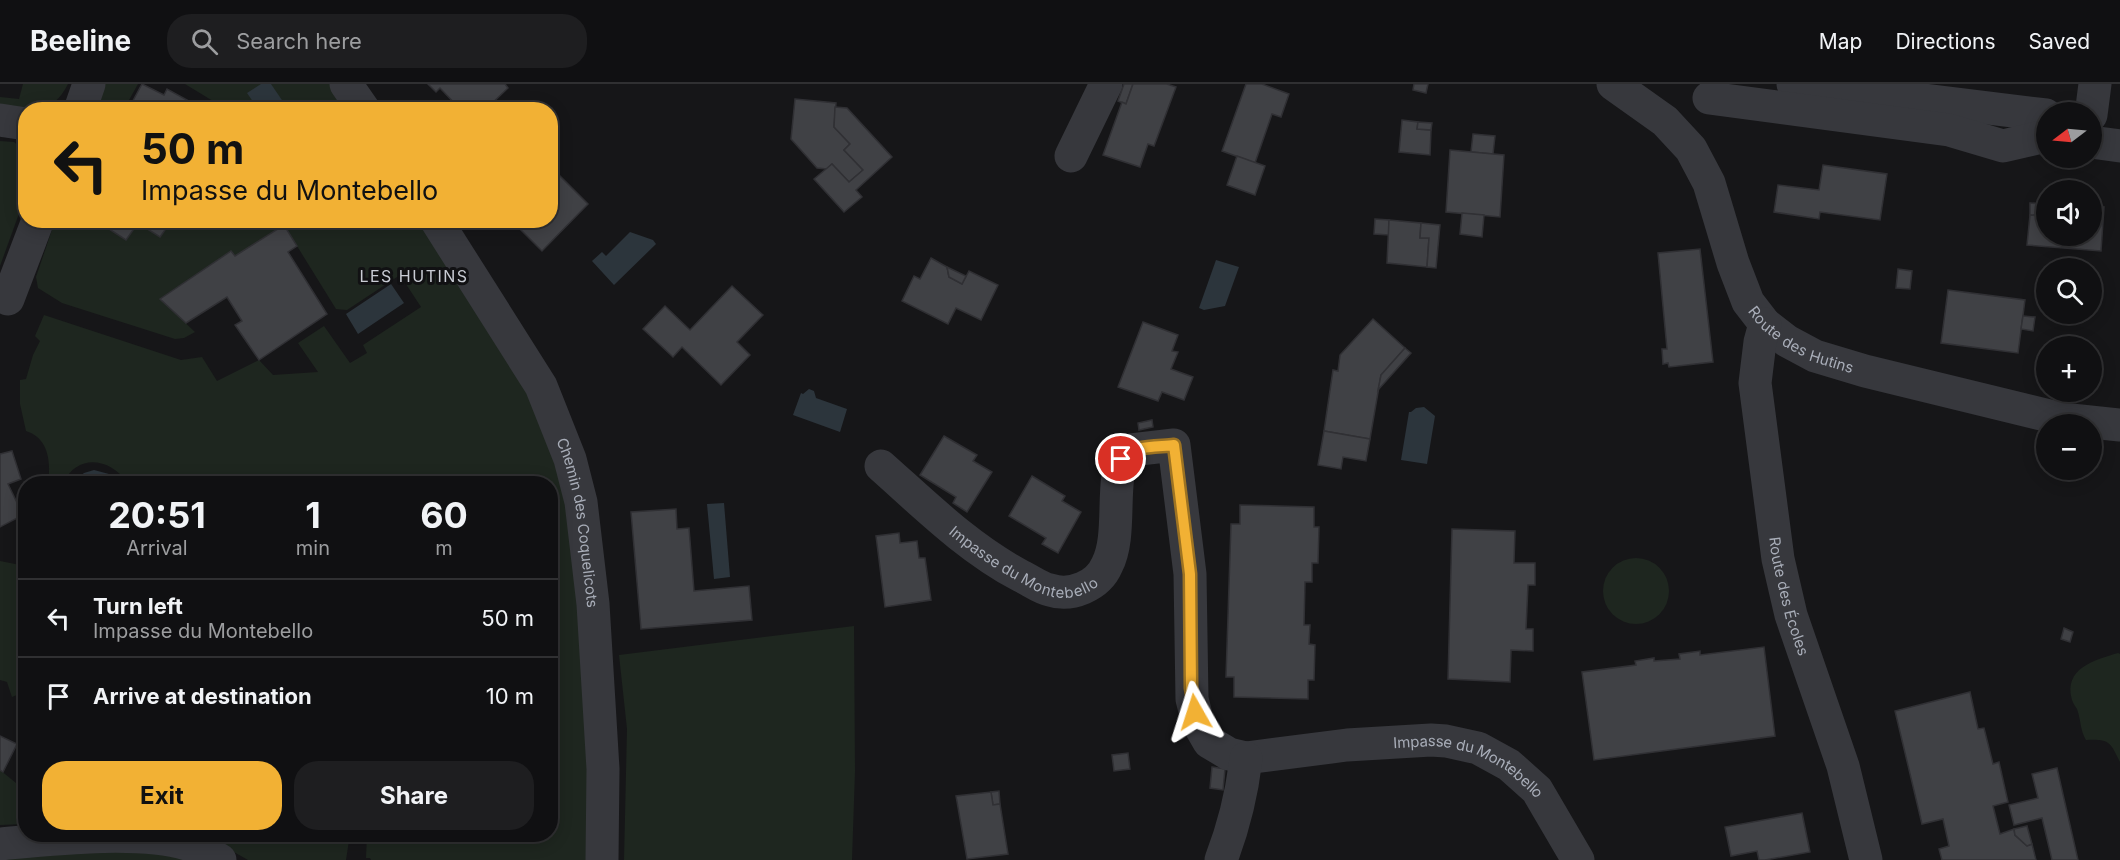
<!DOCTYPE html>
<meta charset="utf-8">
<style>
body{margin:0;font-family:Inter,sans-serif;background:#1e1e20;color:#f1f3f6;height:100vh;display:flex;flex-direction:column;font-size:22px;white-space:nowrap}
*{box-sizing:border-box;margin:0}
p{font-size:20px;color:#9c9d9f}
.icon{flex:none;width:33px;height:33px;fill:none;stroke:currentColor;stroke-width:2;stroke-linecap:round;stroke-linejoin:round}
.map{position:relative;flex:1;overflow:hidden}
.sheet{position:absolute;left:18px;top:392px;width:540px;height:366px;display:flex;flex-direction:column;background:#101012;border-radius:24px;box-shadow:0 3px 15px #0003,0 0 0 2px #303032}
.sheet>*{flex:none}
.banner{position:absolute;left:18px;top:18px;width:540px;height:126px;border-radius:24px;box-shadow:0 3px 15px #0003,0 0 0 2px #303032;background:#f2b134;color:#111;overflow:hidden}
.needle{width:39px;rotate:254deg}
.fabs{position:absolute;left:2036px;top:18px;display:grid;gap:12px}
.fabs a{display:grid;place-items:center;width:66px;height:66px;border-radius:50%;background:#101012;box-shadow:0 3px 15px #0003,0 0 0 2px #303032;font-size:30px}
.pin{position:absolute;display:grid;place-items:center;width:51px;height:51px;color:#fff;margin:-26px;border:3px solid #fff;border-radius:50%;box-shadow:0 2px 6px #0007}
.me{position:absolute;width:66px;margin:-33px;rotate:354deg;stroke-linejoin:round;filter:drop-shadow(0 0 4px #0008)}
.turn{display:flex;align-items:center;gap:21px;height:126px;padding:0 24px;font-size:27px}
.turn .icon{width:78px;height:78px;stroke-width:2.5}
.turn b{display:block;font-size:42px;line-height:51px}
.eta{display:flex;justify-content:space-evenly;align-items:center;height:102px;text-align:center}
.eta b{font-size:36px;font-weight:700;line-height:42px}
.button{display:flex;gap:12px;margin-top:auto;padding:12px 24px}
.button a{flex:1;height:69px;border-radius:24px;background:#f2b134;color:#111;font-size:24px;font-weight:700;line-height:69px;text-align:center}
.button a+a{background:#1e1e20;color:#f1f3f6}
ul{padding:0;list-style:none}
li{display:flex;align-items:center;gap:18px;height:78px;padding:0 24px;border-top:2px solid #303032}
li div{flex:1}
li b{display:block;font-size:22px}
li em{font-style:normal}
header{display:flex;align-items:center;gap:36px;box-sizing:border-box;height:84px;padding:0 30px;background:#101012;border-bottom:2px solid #303032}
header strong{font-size:28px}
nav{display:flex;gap:33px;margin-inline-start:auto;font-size:21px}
.search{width:420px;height:54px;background:#1e1e20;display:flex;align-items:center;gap:15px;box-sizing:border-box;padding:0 21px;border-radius:24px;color:#9c9d9f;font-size:22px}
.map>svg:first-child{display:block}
</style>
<header>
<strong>Beeline</strong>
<div class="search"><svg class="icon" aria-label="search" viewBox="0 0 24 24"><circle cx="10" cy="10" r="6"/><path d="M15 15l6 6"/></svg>Search here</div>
<nav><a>Map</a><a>Directions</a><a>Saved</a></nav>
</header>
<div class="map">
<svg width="2120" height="776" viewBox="0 0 2120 776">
<rect width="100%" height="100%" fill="#161618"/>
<g fill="#1e261f">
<path d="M23,0H68C52,32 31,25 0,28V13L19,15Z"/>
<path d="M101,0H138L124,25L92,26Z"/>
<path d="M185,0H331L349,25H226Z"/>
<path d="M0,57L14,58L26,68L25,113L0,182Z"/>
<path d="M55,137H95L126,156L138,139L160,153L172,137H425L519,282L564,404L583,546L591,776H371L370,774H366L367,750H550V399H128C110,374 78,369 63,399H48C51,379 49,354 26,347L20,320V296L26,295L33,271L40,257L35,252L44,231L181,276L202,273L217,297L259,276L273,291L318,288L298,259L324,242L350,279L367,269L363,261L421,223L400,191L347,226L336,225L284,141L235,172L231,167L160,215L195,248L184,254L175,255L62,219L38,204L36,193Z"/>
<circle cx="1636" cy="507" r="33"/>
<path d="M0,477L25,482V594L21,596L24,608L12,613L7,598L0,596Z"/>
<path d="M854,542L855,687L852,776H624L627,645L619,571Z"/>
<path d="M2118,569L2120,570V678C2110,658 2110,655 2086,656C2080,646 2081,636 2077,625C2075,622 2073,619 2072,616C2063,584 2095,576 2118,569Z"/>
<path d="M25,680V740L0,741V686L16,699Z"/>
<path d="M224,750H350L346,776H248L218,759Z"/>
<path d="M141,766L195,776H0V772Z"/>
</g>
<g fill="#2c353c">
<path d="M261,0H271L288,25H258L247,9Z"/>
<path d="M630,148L653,156L656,160L614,201L592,177L602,168L606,172Z"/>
<path d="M1216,176L1239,183L1225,222L1204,226L1199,224Z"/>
<path d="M391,200L404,219L358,250L346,230Z"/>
<path d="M809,305L814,307L816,314L847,325L840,348L793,331L801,309L803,310Z"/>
<path d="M1424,323L1435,332L1427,380L1401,376L1409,328H1411L1416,324Z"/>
<path d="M94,386L109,390L119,399H72L84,389Z"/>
<path d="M724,419L730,493L714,495L707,420Z"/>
</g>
<g fill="#404145" stroke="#303034" stroke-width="1.5">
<path d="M142,0L164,11L167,5L198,22L196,26H128Z"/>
<path d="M428,0H505L508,4L485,26H461L440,4L436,8Z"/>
<path d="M1124,0H1133L1126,20L1118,17Z"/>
<path d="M1133,0H1167L1176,3L1154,62L1148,60L1140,83L1103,71L1122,18L1126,20Z"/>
<path d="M1246,0H1262L1289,10L1281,33L1272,30L1255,79L1222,67Z"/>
<path d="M1414,0H1428L1426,9L1413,6Z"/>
<path d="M795,15L836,19L834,43L850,60L844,66L863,86L849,98L832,80L827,85L817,84L791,55Z"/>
<path d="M835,23L847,24L892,73L856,106L862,113L844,128L814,95L832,80L849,98L863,86L844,66L850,60L834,43Z"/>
<path d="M1402,36L1418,38L1417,45L1431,46L1430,71L1399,68Z"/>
<path d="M1418,38L1432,39L1431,46L1417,45Z"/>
<path d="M1473,50L1495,52L1493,70L1471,68Z"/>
<path d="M1450,66L1504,71L1500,133L1446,128Z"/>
<path d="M1237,72L1265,82L1255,111L1227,101Z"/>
<path d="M1823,81L1887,90L1880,136L1820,128L1819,135L1774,128L1778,101L1819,106Z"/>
<path d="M554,86L588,120L542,167L511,136H550V90Z"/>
<path d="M2030,119L2046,120V132L2030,131Z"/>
<path d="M2091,122L2104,123L2101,167L2027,161L2030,131L2046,132V152H2091Z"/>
<path d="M1462,129L1484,131L1482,153L1460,150Z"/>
<path d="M1375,135L1389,136V151L1374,150Z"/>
<path d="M95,136H172L160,153L138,139L126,156Z"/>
<path d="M1389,136L1421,139L1420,154H1429L1427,183L1387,179Z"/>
<path d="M1421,139L1440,141L1436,184L1427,183L1429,154H1420Z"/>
<path d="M284,141L297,162L288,168L327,230L259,276L235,241L242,237L227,213L186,239L160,215L231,167L235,172Z"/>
<path d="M1700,165L1713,278L1669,283L1668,279L1663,280L1662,265H1667L1658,169Z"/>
<path d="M931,174L947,183L949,193L962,200L969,187L998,201L981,236L956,224L948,240L902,217L914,192L920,195Z"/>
<path d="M947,183L966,192L962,200L949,193Z"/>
<path d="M1898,185L1912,187L1910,205L1896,204Z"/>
<path d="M732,202L763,231L737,258L750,271L721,301L682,263L673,273L643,245L665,222L690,246Z"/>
<path d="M1948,206L2025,216L2018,269L1941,259Z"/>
<path d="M2023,232L2035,233L2033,247L2021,245Z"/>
<path d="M1373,235L1405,264L1381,291L1370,355L1324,347L1333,286L1338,287L1340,271Z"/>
<path d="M1143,238L1178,251L1172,267L1178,268L1171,285L1193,293L1184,316L1162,308L1158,317L1118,303Z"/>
<path d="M1405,264L1411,269L1378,306L1381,291Z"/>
<path d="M1152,336L1153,343L1139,346L1138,339Z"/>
<path d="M1324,347L1370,355L1366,377L1343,373L1341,385L1318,381Z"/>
<path d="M944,352L977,371L973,377L992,388L967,428L953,419L956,413L920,391Z"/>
<path d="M12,367L21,395L8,400L23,431L0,443V370Z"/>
<path d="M1032,392L1065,412L1062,417L1081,428L1058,469L1042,460L1046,454L1009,432Z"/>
<path d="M1240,421L1314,423V443H1319L1318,479H1312V498H1305L1304,541H1310L1309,560L1315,561L1314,596H1308V615L1234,613V593H1226L1231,440H1240Z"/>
<path d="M676,425L677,445L689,444L694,507L749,502L752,536L641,545L631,428Z"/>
<path d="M1452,445L1515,447L1514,479H1535V501H1528L1526,545H1533V567L1511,566L1510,598L1448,595Z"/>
<path d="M899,449L900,459L917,457L919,474H925L931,516L885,523L876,452Z"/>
<path d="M2064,544L2073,548L2070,558L2061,555Z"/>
<path d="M1764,563L1775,652L1594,676L1582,588L1636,581L1635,577L1654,574V577L1680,575L1679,570L1700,567V571Z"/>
<path d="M1970,608L1978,645L1984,644L1993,680L1999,678L2008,718L1993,722L2000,750L2014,745L2015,751L2027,762L2032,760L2036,776H1942L1939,765L1949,762L1943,735L1922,740L1895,627Z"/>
<path d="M0,652L17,660L3,688L0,686Z"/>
<path d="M1128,669L1130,685L1114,687L1112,671Z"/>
<path d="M1212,683L1225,685L1223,706L1210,704Z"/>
<path d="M2057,684L2078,776H2052L2042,734L2014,741L2009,721L2038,714L2032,690Z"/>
<path d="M999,707L1000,720L993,721L991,708Z"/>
<path d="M991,708L993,721L1000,720L1008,770L967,775L956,712Z"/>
<path d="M1802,729L1810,768L1765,776H1759L1757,767L1731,772L1725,743Z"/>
<path d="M2027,742L2032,760L2027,762L2015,751L2014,745Z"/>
</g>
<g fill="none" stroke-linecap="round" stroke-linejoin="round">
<g stroke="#37383d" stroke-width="33">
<path d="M346,0L364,26"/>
<path id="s1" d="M1613,0L1665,37L1691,65L1709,99L1733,179L1748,218L1765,240L1787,257L1815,272L1865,287L2062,335L2120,341"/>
<path d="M1793,0L2046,31"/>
<path d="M1709,14L1949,46L2003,62L2046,52"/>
<path d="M80,26L89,0"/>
<path d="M2091,31L2095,0"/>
<path d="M0,36L26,40"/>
<path d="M2091,58L2120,62"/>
<path d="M1071,72L1106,0"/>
<path id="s2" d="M436,136L541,302L570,375L581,418L593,520L603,685L602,776"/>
<path d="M8,215L38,136"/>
<path id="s3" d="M1765,240L1760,258L1755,299L1778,475L1791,531L1843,682L1866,776"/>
<path id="s4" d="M881,382C926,422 968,464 1021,492C1030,496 1040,504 1050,506C1071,513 1098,502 1107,481C1123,450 1109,397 1125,369L1131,366L1174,361L1190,490L1192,615L1198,639L1209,658L1229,670L1246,674L1347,661L1431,656L1446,657L1478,664L1509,681L1537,706L1578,776"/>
<path d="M0,760C53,755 141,745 190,761C201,765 210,771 220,776"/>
<path d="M1221,776C1234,742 1242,710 1246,674"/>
</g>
</g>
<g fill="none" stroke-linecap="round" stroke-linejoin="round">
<defs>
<path id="route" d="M1121,375C1129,361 1159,363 1174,361L1190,490L1191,604L1195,628"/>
</defs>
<use href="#route" stroke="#9d7322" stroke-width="15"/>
<use href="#route" stroke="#f2b134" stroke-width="10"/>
</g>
<g text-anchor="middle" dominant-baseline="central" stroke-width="6" stroke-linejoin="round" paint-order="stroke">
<g font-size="15" fill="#a8adb8" stroke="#111113">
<text stroke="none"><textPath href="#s1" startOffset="333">Route des Hutins</textPath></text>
<text stroke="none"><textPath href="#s2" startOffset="339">Chemin des Coquelicots</textPath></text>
<text stroke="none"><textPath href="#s4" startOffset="177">Impasse du Montebello</textPath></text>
<text stroke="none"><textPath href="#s3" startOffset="276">Route des Écoles</textPath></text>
<text stroke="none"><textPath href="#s4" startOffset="1016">Impasse du Montebello</textPath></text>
</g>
<g font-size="16" letter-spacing="1.5" fill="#c9ccd4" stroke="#111113">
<text x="414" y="192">LES HUTINS</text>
</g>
</g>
</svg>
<div class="fabs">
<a><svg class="needle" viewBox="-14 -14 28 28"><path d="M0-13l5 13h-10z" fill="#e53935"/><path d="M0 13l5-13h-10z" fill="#9c9d9f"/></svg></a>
<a><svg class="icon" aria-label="sound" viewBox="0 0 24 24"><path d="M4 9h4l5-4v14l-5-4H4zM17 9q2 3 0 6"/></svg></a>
<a><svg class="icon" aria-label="search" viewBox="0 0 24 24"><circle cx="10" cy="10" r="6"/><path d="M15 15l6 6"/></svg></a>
<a>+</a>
<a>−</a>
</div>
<div class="pin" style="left:1121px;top:375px;background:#d93025"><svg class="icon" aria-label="arrive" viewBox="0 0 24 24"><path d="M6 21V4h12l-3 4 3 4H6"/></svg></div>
<svg class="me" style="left:1195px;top:628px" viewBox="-20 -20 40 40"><path d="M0-17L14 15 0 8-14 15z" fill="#f2b134" stroke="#fff" stroke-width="4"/></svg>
<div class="banner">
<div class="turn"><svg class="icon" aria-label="left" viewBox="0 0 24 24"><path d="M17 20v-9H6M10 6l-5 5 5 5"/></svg><div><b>50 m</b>Impasse du Montebello</div></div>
</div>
<section class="sheet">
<div class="eta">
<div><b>20:51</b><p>Arrival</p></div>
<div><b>1</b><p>min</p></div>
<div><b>60</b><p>m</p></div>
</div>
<ul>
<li><svg class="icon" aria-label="left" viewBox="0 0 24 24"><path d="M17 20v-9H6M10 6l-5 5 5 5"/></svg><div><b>Turn left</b><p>Impasse du Montebello</p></div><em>50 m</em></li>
<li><svg class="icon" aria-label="arrive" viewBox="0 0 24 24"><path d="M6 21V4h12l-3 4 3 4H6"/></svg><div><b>Arrive at destination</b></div><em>10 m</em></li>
</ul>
<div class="button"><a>Exit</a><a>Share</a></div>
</section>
</div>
